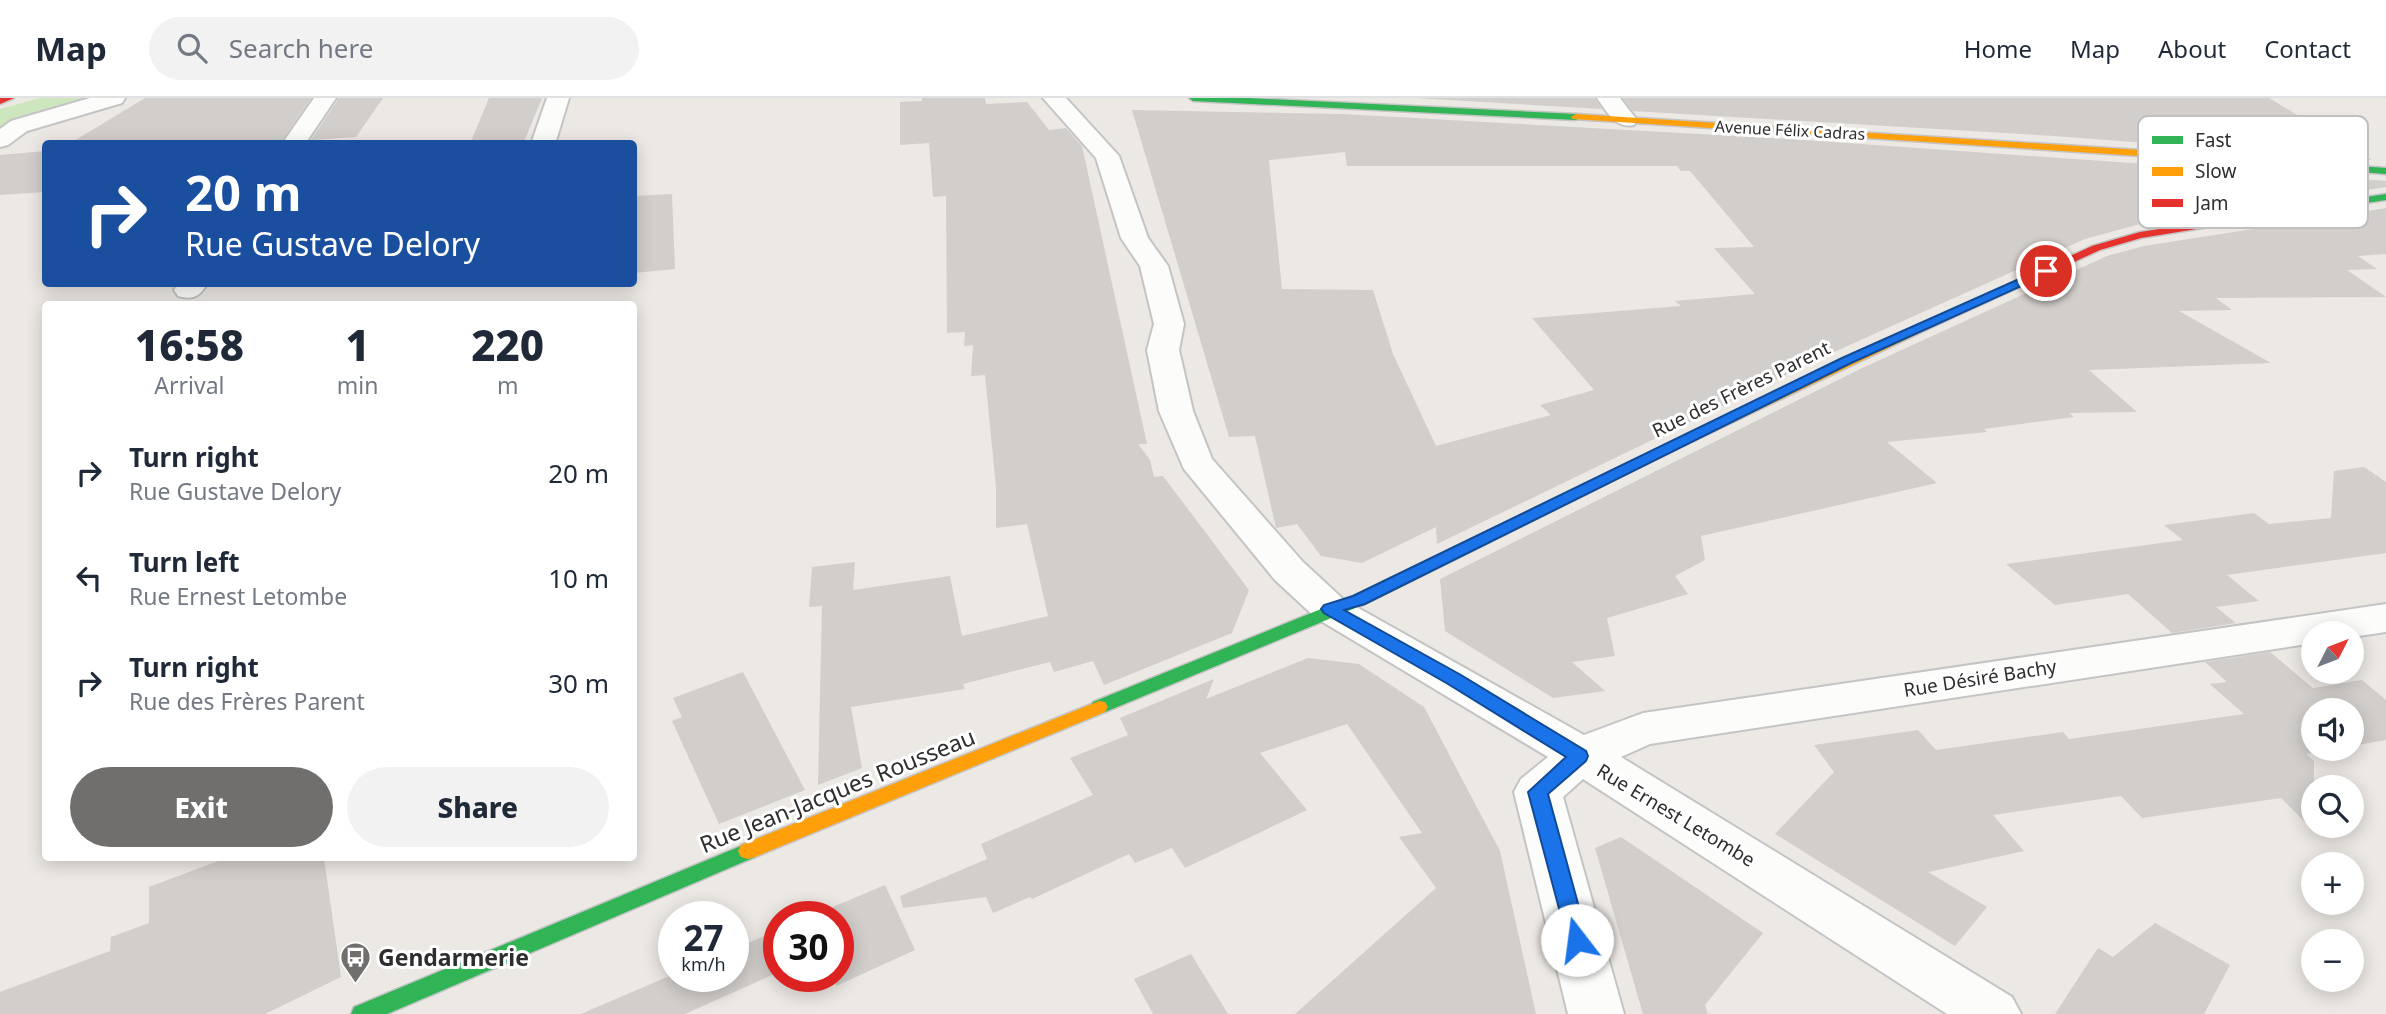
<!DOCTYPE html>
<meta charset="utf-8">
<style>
body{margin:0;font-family:"Noto Sans",sans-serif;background:#f2f2f3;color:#1f2937;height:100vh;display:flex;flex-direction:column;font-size:26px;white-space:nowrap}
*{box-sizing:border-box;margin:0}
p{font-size:23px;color:#747a83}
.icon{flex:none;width:38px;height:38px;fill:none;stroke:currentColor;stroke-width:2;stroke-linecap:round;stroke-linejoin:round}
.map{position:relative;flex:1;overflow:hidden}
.drawer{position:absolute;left:42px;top:203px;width:595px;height:560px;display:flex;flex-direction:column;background:#fff;border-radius:7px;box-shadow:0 4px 18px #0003}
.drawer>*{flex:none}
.banner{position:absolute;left:42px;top:42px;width:595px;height:147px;border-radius:7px;box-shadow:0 4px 18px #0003;background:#1a4fa0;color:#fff;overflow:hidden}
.needle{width:46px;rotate:48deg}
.fabs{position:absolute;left:2301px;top:523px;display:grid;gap:14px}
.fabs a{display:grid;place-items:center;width:63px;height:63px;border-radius:50%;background:#fff;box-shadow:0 4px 18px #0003;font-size:35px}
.speed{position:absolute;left:658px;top:803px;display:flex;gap:14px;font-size:35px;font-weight:700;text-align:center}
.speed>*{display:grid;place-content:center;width:91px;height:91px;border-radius:50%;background:#fff;box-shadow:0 4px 18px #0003;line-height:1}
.speed small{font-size:18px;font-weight:400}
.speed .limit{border:10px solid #d22;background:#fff;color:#111}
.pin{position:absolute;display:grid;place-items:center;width:60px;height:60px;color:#fff;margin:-30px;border:4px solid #fff;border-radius:50%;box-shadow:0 2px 7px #0007}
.me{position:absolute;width:77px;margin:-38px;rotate:345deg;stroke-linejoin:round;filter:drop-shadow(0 0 5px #0008)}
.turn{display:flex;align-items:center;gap:24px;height:147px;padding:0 28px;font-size:32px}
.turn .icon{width:91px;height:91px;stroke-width:2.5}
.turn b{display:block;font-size:49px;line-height:60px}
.eta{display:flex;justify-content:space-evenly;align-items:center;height:119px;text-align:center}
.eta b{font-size:42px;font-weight:800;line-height:49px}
.button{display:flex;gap:14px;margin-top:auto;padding:14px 28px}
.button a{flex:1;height:80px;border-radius:42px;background:#706f6e;color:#fff;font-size:28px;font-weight:800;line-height:80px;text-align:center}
.button a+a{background:#f2f2f3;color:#1f2937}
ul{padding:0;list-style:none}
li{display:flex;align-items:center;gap:21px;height:105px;padding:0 28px}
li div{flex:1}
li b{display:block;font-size:26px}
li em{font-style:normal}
header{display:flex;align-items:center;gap:42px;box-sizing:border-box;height:98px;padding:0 35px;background:#fff;border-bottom:2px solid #e0e1e3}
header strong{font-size:33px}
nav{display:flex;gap:38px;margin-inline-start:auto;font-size:24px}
.search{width:490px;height:63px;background:#f2f2f3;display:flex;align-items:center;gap:18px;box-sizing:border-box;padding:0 24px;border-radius:38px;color:#747a83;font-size:26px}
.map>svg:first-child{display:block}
</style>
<header>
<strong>Map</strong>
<div class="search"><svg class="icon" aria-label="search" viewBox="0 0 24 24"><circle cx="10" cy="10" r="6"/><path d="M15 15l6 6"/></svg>Search here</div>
<nav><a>Home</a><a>Map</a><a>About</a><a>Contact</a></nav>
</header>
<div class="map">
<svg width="2386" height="916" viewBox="0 0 2386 916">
<rect width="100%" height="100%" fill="#ece8e4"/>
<path fill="#cee6be" d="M40,0H101L0,31V11Z"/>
<g fill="#d1cecb" fill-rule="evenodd">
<path d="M145,0H311L280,45L69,46Z"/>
<path d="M339,0H383L356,39L311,42Z"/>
<path d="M489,0H542L523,46H470Z"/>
<path d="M922,0H985L986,6L1027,4L1049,32L1066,30L1082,48L1147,346H1138L1150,362L1154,379L1163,378L1249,492L1232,535L1104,587L1093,563L1054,574L1050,564L963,586L965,591L851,609L862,670L818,687L822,508L809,509L812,469L855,464L853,492L950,478L962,538L1048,518L1027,426L996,430V390L985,277L971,278L973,247L964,248L965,234L947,235L946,98L933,99L929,45L900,47V4L922,3Z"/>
<path d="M1415,0H1594L1602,11Z"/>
<path d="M1623,0H2269L2372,62L2054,38L1633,13Z"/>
<path d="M1132,12L1342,16L1790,41L2386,83V89L2140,126L2085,141L1834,254L1437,446L1436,429L1362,465L1321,458L1297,426L1276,430L1255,338L1229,339ZM1345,54L1347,68H1677L1681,73H1690L1754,149L1714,150L1755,196L1675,203L1681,208L1532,220L1594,292L1540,307L1551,317L1436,348L1393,256L1373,192L1282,191L1269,62Z"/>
<path d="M46,53V94L0,97V57Z"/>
<path d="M672,96L675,171L634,175V98Z"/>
<path d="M2386,110V156L2358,158L2377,171L2347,172L2386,199L2216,200L2232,212L2179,213L2271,265L2089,272L2137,314L2069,315L2074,319L1984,331L1987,334L1887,344L1937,385L1701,438L1705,462L1675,478L1688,496L1607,520L1615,558L1572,564L1605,593L1553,600L1445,533L1440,481L1858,272L2107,158L2144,148Z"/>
<path d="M2364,369L2386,384V455L2227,477L2259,503L2216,509L2236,525L2172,535L2128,496L2055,507L2006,466L2183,442L2164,427L2254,415L2269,426L2331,420L2334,373Z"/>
<path d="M2270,554L2313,590L2362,582L2386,602V642L2352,648V612H2314V651H2335L2306,656L2314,663V733L2281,700L2142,720L2121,698L1993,717L2024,753L1928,774L1987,809L1955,848L1775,736L1834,674L1814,647L1918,632L1936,652L2063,634L2069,641L2244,616L2210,586L2227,584L2205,564Z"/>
<path d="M1308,560L1359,566L1424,609L1500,753L1536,916H1295L1436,790L1399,739L1422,735L1347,626L1260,655L1307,712L1185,770L1172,750L1135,765L1129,756L1032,801L1030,799L993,815L986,799L903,810L900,798L987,761L981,746L1093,697L1070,660L1128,637L1120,620L1214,581L1206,601Z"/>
<path d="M743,574L805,692L719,726L672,623L682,619L673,600Z"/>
<path d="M1621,739L1763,835L1705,907L1708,916H1643L1595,750Z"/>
<path d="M226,760H324L341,879L265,916H0V894L110,853L111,839L149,825V789Z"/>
<path d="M885,787L915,852L836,888L833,878H838V819H809Z"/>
<path d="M2155,825L2230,867L2204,916H2055L2098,850L2113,859Z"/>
<path d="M779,832V874L685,916H581L674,876L733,878V851Z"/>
<path d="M1191,856L1228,916H1153L1134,881Z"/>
</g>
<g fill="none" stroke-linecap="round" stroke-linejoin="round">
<defs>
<g id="street">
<path d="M90,0H125L122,5L27,33L8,47L0,49V31L11,23Z"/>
<path d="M314,0H336L305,46H282Z"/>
<path d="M547,0H569L555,46H531Z"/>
<path d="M1043,0H1066L1119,58L1148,140L1168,168L1184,226L1179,252L1193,313L1212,361L1303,464L1344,502L1584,637L1643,615L2386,506V534L2352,539V536H2314V545L1650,646L1621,659L2012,899L2021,916H1947L1583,681L1563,699L1624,916H1568L1514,694L1521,681L1548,659L1316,520L1275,482L1184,371L1159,313L1147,252L1154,226L1140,168L1121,140L1096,60Z"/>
<path d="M1597,0H1620L1637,22L1634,27C1616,31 1607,14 1597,0Z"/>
<path d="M178,186H207C199,199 193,202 178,198L174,192Z"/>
</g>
<g id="fast">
<path d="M1189,0H1248L1576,16L1581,19L1576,22L1193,3Z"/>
<path d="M2156,53L2386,70V76L2153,58V54Z"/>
<path d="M2386,96V102L2280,118L2275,115L2280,112Z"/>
<path d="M1680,340L1687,344L1685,347L1365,506L1105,614H1093L1090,609L1093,604L1353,498Z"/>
<path d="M748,745L755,747L758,753L755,759L387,916H351L354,909Z"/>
</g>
<g id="slow">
<path d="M1576,16L2156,53L2161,56L2156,59L1573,21L1571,19Z"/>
<path d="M1924,224L1928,225V231L1685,347L1680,348L1673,344Z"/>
<path d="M1099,603L1105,604L1108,609L1105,614L755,759L748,761L741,759L738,753L741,747Z"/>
</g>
<g id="jam">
<path d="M0,0H14L0,6Z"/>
<path d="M2280,112L2284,113V117L2141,140L2100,152L1928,231L1924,232L1918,228L2092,148L2140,134Z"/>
</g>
</defs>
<use href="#street" stroke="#c5c4c5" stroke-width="4"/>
<use href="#fast" stroke="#c5c4c5" stroke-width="3"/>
<use href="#slow" stroke="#c5c4c5" stroke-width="3"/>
<use href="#jam" stroke="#c5c4c5" stroke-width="3"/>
<use href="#street" fill="#fcfcfb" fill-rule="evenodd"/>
<use href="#fast" fill="#30b455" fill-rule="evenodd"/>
<use href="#slow" fill="#ff9f0a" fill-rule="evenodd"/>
<use href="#jam" fill="#e5322d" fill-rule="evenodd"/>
</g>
<path fill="#1a73e8" stroke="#114b97" stroke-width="2" d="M2046,169L2052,173L2050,175L1851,265L1365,506L1344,512L1461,577L1586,653L1588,658L1586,663L1548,696L1588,842L1584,848L1577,851L1569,848L1528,694L1566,659L1448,586L1324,515L1321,511L1324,507L1353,498L1842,260Z"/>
<defs>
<symbol id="bus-pin" viewBox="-11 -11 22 30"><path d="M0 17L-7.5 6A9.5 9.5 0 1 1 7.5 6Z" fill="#706f6e" stroke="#fff"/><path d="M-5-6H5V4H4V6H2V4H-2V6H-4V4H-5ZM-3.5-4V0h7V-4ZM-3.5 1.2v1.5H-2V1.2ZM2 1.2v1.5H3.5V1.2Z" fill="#fff"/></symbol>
</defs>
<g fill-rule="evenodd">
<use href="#bus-pin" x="338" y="842" width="35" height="47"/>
</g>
<g text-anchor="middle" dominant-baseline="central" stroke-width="6" stroke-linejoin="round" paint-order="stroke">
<g font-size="16" fill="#2e2e2e" stroke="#fff">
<text transform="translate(1790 32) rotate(3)">Avenue Félix Cadras</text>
</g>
<g font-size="19" fill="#2e2e2e" stroke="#fff">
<text transform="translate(1741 291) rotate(-26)">Rue des Frères Parent</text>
<text transform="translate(1980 580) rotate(-9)">Rue Désiré Bachy</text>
<text transform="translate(1676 717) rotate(31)">Rue Ernest Letombe</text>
</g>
<g font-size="23" fill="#2e2e2e" stroke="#fff">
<text transform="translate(837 692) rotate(-22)">Rue Jean-Jacques Rousseau</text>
</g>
<g font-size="23" font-weight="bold" fill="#2e2e2e" stroke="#fff" text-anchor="start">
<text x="378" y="859">Gendarmerie</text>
</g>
</g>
<rect x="2138" y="18" width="230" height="112" rx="10" fill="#fff" stroke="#c0c0c0" stroke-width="2"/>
<rect x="2152" y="38" width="31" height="8" fill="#30b455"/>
<rect x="2152" y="69" width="31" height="9" fill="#ff9f0a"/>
<rect x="2152" y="101" width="31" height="8" fill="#e5322d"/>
<g font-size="19" fill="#2e2e2e">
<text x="2195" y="49">Fast</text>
<text x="2195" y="80">Slow</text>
<text x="2195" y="112">Jam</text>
</g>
</svg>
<div class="fabs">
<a><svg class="needle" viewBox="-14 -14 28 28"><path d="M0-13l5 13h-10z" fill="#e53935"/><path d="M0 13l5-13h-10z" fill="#747a83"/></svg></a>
<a><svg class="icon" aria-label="sound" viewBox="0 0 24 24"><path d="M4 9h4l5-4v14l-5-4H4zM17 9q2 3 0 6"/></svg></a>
<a><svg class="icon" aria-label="search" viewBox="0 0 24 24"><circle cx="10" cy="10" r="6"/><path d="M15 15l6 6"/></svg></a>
<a>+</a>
<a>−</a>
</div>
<div class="speed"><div>27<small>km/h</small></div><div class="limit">30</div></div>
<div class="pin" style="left:2046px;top:173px;background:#d93025"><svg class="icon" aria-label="arrive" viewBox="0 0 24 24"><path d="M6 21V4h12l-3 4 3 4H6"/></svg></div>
<svg class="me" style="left:1577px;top:842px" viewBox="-20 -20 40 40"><circle r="19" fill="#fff"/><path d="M0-13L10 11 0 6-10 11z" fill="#1a73e8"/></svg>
<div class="banner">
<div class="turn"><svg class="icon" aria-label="right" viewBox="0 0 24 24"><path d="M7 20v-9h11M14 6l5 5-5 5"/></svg><div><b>20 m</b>Rue Gustave Delory</div></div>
</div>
<section class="drawer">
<div class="eta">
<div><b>16:58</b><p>Arrival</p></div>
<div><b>1</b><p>min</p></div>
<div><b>220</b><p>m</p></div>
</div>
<ul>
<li><svg class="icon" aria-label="right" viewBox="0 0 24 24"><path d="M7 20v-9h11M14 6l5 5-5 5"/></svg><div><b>Turn right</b><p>Rue Gustave Delory</p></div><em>20 m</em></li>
<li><svg class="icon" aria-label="left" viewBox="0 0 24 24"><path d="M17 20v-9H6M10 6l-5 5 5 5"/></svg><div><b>Turn left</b><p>Rue Ernest Letombe</p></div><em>10 m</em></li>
<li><svg class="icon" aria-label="right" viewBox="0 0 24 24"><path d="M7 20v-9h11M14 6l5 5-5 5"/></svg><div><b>Turn right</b><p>Rue des Frères Parent</p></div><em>30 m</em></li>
</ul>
<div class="button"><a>Exit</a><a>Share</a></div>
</section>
</div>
